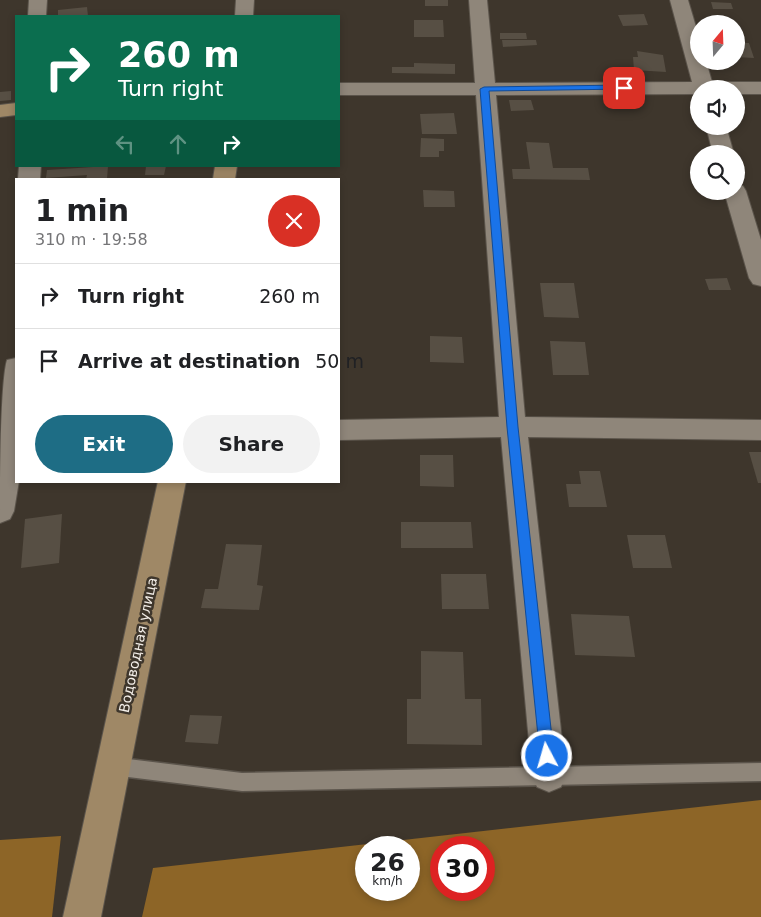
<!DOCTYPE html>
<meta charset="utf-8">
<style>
body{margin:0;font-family:"DejaVu Sans",sans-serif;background:#f2f2f2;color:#202124;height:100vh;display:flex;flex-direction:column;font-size:19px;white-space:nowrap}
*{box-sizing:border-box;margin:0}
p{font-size:16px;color:#757577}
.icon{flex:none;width:28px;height:28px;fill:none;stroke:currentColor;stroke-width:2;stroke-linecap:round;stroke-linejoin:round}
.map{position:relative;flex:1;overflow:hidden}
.drawer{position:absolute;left:15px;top:178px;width:325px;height:305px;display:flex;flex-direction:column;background:#fff;border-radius:0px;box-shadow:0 2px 8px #0003}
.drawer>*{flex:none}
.guide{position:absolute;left:15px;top:15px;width:325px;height:152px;border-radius:0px;box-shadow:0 2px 8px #0003;background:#0b6e4f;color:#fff;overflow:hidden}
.needle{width:32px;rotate:19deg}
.buttons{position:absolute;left:690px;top:15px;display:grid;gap:10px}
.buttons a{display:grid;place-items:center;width:55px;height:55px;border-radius:50%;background:#fff;box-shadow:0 2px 8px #0003;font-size:25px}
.speed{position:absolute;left:355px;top:836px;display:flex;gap:10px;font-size:25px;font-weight:700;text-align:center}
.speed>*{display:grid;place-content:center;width:65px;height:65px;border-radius:50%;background:#fff;box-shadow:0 2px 8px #0003;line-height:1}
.speed small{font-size:12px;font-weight:400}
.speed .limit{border:8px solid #d22;background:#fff;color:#111}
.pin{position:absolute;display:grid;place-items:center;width:42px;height:42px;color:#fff;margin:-21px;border-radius:10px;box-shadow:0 2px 8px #0006}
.me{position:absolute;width:55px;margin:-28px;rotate:354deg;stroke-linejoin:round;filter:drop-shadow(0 0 4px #0008)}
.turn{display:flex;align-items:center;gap:18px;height:105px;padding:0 20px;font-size:22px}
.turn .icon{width:65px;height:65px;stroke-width:2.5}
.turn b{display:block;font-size:35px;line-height:42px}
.lanes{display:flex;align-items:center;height:48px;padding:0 20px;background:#0003;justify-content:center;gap:25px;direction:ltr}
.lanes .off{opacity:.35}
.round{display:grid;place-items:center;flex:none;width:52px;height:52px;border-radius:26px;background:#f2f2f2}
.summary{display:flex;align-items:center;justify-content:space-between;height:85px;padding:0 20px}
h1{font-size:30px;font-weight:700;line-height:38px}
.action{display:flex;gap:10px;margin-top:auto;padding:10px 20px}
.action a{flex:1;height:58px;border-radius:30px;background:#1e6d85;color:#fff;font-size:20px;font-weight:700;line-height:58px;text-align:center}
.action a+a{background:#f2f2f2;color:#202124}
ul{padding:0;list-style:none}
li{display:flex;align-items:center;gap:15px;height:65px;padding:0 20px;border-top:1px solid #e0e0e0}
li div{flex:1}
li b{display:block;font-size:19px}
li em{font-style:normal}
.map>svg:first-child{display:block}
</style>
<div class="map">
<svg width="761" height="917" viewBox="0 0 761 917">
<rect width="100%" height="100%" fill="#3e362c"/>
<g fill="#8d6527" fill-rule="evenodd">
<path d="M761,800V917H142L153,868ZM366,848H409V890H366ZM441,848H484V890H441Z"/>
<path d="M61,836L52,917H0V840Z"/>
</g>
<g fill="#574f44">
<rect x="425" y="0" width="23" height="6"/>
<path d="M711,2L731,3L733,9H713Z"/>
<path d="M87,7L88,16H58V10Z"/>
<path d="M644,14L648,25L623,26L618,15Z"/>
<path d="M414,20H443L444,37H414Z"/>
<path d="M500,33H526L527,39H500Z"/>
<path d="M502,40H536L537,45L503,47Z"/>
<path d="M736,43H749L754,58L736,57Z"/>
<path d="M637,51L663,55L666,72L634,70L633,57H638Z"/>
<path d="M414,63L455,64V74L392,73V67H414Z"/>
<path d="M11,91V100L0,101V92Z"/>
<path d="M509,100H531L534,110L511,111Z"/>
<path d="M454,113L457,134H422L420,114Z"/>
<path d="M421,138L444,139V151H439V157H420Z"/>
<path d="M526,142L549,143L553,168H588L590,180L513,179L512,169H530Z"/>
<path d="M108,166L107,179H86L87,175L46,178L47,170Z"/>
<path d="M146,166H166L164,175H145Z"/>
<path d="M423,190L454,191L455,207H424Z"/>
<path d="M727,278L731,290H709L705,279Z"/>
<path d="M540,283H574L579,318L544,317Z"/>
<path d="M430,336L462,337L464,363L430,362Z"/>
<path d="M550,341L585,342L589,375H553Z"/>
<path d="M749,452H761V483H758Z"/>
<path d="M420,455H453L454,487L420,486Z"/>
<path d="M579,471H600L607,507H569L566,484H581Z"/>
<path d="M62,514L59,563L21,568L25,519Z"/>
<path d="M401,522H471L473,548H401Z"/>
<path d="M627,535H665L672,568H633Z"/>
<path d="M226,544L262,545L257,585L263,586L259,610L201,608L205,589H218Z"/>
<path d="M441,574H486L489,609H442Z"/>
<path d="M571,614L629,616L635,657L575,655Z"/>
<path d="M421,651L463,652L465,699H481L482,745L407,744V699H421Z"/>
<path d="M190,715L222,716L218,744L185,742Z"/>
</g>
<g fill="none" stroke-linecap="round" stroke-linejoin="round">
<defs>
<path id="lane" d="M112,757L242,773L761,763V781L242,791L112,775L105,772L103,766L105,760Z"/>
<g id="street">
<path d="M29,0H47L46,16H28Z"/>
<path d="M236,0H254L253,16H235Z"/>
<path d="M469,0H487L495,83L692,82L670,0H688L699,37V61H706L712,82H761V94H736V89H699V94L496,95L525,417L761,420V440L528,437L566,775L561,787L549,792L537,787L532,775L501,437L339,440V420L499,417L476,95H339V83H475Z"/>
<path d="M706,126H726L734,154H713Z"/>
<path d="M19,166H41L40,179H18Z"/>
<path d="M736,185L743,186L746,191L761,240V286L753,284L749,278L724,191H736Z"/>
<path d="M16,358V481H19L14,511L10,519L0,523C0,491 0,383 7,360Z"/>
</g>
<g id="secondary">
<path d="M16,103V115L0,117V105Z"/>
<path d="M215,166H237L235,179H213Z"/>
<path d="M158,481H186L101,917H63Z"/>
</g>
</defs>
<use href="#lane" stroke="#5b544b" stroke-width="3"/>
<use href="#street" stroke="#5b544b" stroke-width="2"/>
<use href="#secondary" stroke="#5b544b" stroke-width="2"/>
<use href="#lane" fill="#8f867a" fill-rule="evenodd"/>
<use href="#street" fill="#8f867a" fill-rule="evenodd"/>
<use href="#secondary" fill="#9f8866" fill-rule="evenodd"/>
</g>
<path fill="#1a73e8" stroke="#114b97" d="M624,85L627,86V89L489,91L518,427L554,756L552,761L547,763L542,761L540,756L507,427L480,89L484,87Z"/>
<g text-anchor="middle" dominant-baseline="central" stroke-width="5" stroke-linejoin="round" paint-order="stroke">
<g font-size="14" fill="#f3eee8" stroke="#3e362c">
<text transform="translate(138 645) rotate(-78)">Водоводная улица</text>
</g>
</g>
</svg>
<div class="buttons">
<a><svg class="needle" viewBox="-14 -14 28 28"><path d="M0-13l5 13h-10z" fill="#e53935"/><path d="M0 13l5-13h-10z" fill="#757577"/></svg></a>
<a><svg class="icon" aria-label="sound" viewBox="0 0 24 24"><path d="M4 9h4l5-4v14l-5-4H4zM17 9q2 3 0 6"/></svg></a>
<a><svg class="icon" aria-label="search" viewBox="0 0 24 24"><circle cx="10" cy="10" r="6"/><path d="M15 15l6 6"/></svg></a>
</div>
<div class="speed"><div>26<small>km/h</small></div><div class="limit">30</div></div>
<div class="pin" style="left:624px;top:88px;background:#d93025"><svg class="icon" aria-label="arrive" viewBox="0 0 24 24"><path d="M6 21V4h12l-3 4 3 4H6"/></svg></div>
<svg class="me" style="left:547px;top:756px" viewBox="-20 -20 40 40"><circle r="17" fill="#1a73e8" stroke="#fff" stroke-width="3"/><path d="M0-11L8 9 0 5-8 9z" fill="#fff"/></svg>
<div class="guide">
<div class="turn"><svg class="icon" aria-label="right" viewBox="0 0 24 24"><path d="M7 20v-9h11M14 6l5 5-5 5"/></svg><div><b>260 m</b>Turn right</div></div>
<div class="lanes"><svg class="icon off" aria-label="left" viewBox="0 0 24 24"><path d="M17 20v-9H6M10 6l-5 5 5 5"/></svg><svg class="icon off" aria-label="ahead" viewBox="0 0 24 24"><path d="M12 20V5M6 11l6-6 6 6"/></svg><svg class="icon" aria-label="right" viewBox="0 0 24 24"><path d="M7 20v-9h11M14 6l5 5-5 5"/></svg></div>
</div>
<section class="drawer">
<div class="summary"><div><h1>1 min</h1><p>310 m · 19:58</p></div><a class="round" style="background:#d93025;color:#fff"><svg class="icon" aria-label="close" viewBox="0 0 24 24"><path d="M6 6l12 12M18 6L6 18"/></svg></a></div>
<ul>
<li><svg class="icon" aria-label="right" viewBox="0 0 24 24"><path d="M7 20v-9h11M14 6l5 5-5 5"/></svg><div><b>Turn right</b></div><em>260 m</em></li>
<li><svg class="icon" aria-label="arrive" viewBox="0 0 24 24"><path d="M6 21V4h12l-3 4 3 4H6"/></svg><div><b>Arrive at destination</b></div><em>50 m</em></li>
</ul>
<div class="action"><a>Exit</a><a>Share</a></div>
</section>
</div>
